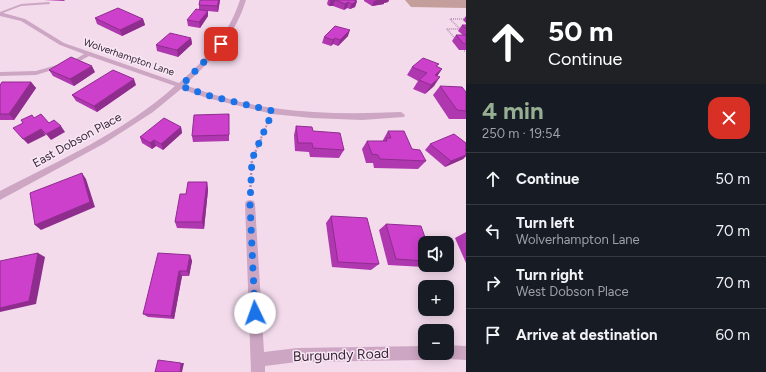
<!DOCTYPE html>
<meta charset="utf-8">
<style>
body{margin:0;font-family:Figtree,sans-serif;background:#20242c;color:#f1f3f6;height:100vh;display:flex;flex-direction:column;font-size:15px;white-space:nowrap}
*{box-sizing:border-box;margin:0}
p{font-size:13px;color:#9ea1a6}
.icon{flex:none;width:22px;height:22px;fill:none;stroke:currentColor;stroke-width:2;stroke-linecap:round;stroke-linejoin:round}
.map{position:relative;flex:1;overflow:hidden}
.details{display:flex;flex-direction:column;background:#171b24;width:300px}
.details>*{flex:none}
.top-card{background:#202124;color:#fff;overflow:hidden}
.tools{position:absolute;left:418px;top:236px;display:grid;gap:8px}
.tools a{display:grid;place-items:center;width:36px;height:36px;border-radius:8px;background:#171b24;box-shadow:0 2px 10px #0003;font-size:20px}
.pin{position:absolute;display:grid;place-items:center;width:34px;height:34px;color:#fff;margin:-17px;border-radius:8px;box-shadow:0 2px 6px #0006}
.me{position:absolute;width:44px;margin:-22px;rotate:357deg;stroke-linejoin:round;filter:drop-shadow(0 0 3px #0008)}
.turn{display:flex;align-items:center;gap:14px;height:84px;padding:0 16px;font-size:18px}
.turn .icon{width:52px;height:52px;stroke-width:2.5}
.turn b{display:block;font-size:28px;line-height:34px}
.round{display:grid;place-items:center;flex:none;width:42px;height:42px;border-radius:12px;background:#20242c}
.overview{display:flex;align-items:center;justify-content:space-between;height:68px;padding:0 16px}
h1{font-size:24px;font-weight:700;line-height:30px;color:#96af93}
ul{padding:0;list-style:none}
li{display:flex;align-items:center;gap:12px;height:52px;padding:0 16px;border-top:1px solid #363941}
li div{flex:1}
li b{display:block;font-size:15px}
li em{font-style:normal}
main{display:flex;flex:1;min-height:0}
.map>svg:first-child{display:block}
</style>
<main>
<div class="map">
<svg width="466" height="372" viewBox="0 0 466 372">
<rect width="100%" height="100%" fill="#f3dbec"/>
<path fill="#c39e9a" d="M405,0H466V8L411,7Z"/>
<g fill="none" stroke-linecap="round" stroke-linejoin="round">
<g stroke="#b890b0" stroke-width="1.5" stroke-dasharray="1 1" stroke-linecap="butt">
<path d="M466,19H450L460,29H466"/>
<path d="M456,40L447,29H460"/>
<path d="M464,51H466"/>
</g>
<path stroke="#b890b0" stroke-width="2" stroke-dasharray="1.5 1.5" stroke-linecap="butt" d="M261,138L269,120"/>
<path stroke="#b890b0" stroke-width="2.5" stroke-dasharray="2 2" stroke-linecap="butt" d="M250,195L252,159L262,137"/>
<path fill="#cca6c3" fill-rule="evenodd" d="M49,2L50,4L21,6L0,14V12L21,4Z"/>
<g fill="#cca6c3" fill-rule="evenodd">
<path d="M240,0H246C235,36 212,60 185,85C213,95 244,104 273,108C316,114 358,114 401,112L405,115L404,117L362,120L312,118L272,114L207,98L181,89L153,112L105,143L0,200V191C60,160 124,132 175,86L89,56L78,62L36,75L0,76V72L36,71L74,60L84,54L60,45L21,21L0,16V12L25,19L64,43L179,83C207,58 228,36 240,0Z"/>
<path d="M250,200L254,201L255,204L264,352L297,348L425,346V353H432L430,358L425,360L297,362L265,366V372H251L245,204L246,201Z"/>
<path d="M447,345L466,346V360L447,359L442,357L440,353H447Z"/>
</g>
</g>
<g fill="#af37af">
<path d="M44,0H65L64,1Z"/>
<path d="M200,0H220L218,12L208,11V16L200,28L188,26L187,20L199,9V5Z"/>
<path d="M328,0H356L355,1H357L355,7L350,9L347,8L344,10L333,6H329L327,4Z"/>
<path d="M364,0H389L388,2L384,3V4L372,6L364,1Z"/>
<path d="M466,16V23L463,20Z"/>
<path d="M95,18L143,19L145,25L122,36L97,24Z"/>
<path d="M462,25H466V50H459L452,41L456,35H463L458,31Z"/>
<path d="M348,36L338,46L333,44L331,46L322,43L324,37Z"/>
<path d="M191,38L192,44L178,57L157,51L156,45Z"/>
<path d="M412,67H437L442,69L437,76L434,86L425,94L413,89L418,81L407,75Z"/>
<path d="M49,70L95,72L74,86L53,76Z"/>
<path d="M31,82L36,88L14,120H0V85Z"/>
<path d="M136,85L97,112L76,101L72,95Z"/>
<path d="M440,86L466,92V119H449L433,95Z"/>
<path d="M229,114V141L193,142L192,136Z"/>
<path d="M296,126L313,131L344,150L339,158L310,157L309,152L295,151L294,135Z"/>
<path d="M181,127L182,133L163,150L156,146L152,149L142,143L140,137Z"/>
<path d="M388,131L426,161L418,169L374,168L373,163H366L362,149L367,141H383V140Z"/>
<path d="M466,143V156L463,159L445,167L425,150L430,144Z"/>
<path d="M207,182L208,190L204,229L177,228L175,222L186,194Z"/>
<path d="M331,216L379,264L371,270L332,267L326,223Z"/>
<path d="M386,224L425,243V265H429L424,267L388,265L379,230Z"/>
<path d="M466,232V263L455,238Z"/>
<path d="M190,255L192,261L189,276H182L174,319L148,317L143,314Z"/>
</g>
<g fill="#8f2d8e">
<path d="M219,0H220L218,12L217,6Z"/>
<path d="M331,0H335L333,6H329Z"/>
<path d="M353,0H356L355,2L357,1L355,7L350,9Z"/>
<path d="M378,0H389L388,2L384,3V4L372,6L374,1Z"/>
<path d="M348,2L347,8L344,10L345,4Z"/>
<path d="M208,11V16L200,28L199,22Z"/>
<path d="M143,19L145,25L122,36L120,30Z"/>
<path d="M350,30L348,36L338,46L340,40Z"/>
<path d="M191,38L192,44L178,57L177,50Z"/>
<path d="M335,38L333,44L331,46L333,40Z"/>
<path d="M92,66L95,72L74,86L70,79Z"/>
<path d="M442,69L436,78L435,75Z"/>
<path d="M440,77L434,86L425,94L431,85Z"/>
<path d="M134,79L136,85L97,112L94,106Z"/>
<path d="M31,82L36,88L14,120L9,114Z"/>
<path d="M61,126L65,132L51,140L46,134Z"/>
<path d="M181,127L182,133L163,150L161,144Z"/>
<path d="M41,129L46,135L28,144L23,139Z"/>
<path d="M154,140L156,146L152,149L150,143Z"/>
<path d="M466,155V156L463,159L445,167L451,161Z"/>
<path d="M82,173L86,179L95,207L41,230L35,225Z"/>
<path d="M207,182L208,190L204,229L202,222Z"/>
<path d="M38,253L45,257L36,304L0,312V308Z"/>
<path d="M190,255L192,261L189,276L187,271Z"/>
<path d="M179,271L182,276L174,319L171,316Z"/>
<path d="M181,363H184L182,372H180Z"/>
</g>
<g fill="#cc40cb" stroke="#8f2d8e">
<path d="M200,0H219L217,6L199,5Z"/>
<path d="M330,0H353L357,1L352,4L348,2L345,4L335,0Z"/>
<path d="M118,8L143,19L120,30L95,18Z"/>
<path d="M196,9L208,11L199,22L187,20Z"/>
<path d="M462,25H466V29Z"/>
<path d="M335,26L350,30L340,40L335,38L333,40L324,37Z"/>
<path d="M170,33L191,38L177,50L156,45Z"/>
<path d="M456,35H466V44H464Z"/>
<path d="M71,57L92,66L70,79L49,70Z"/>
<path d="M423,58L439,64L436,66L442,69L435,75L440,77L431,85L419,80L427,73L412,67Z"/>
<path d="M113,70L134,79L94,106L72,95Z"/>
<path d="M2,82H31L9,114H0V85Z"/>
<path d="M440,86L462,87L466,92V111L457,110Z"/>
<path d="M41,114L49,123L54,120L61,126L46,134L41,129L23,139L13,128L23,123L21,120L32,115L34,118Z"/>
<path d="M229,114V135L192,136L194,115Z"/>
<path d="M164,118L181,127L161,144L154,140L150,143L140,137Z"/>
<path d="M296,126L312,127L313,131L340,133L344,150L313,148L312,143H298Z"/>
<path d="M388,131H404L412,149L420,150L426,161L380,159L378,155L372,154L367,141H387L386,138H391Z"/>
<path d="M454,134L466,143V150H465H466V155L451,161L430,144Z"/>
<path d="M82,173L90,202L35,225L30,193Z"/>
<path d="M188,182H207L202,222H175L180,194H186Z"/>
<path d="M331,216L367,218L379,264L338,262Z"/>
<path d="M386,224L421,226L427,243H425V261L396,259Z"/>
<path d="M38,253L29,301L0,308V261Z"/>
<path d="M158,253L190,255L187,271H179L171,316L143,314Z"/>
<path d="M158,360L181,363L180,372H155Z"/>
</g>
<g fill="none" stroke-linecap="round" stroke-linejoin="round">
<path stroke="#1a73e8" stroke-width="7" stroke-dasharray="0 12.6" d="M221,44L181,86L210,96L273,111L252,159L250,204L255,313"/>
</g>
<g text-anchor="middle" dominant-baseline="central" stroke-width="3" stroke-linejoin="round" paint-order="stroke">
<g font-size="10" fill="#372736" stroke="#fae7f5">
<text transform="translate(129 57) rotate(19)">Wolverhampton Lane</text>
</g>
<g font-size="12" fill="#372736" stroke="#fae7f5">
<text transform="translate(77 140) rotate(-29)">East Dobson Place</text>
</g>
<g font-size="14" fill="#372736" stroke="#fae7f5">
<text transform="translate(341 355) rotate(-2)">Burgundy Road</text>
</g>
</g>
</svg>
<div class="tools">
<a><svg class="icon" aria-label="sound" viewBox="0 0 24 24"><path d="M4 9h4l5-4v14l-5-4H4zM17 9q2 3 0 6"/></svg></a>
<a>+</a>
<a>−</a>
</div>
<div class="pin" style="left:221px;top:44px;background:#d93025"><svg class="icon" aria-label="arrive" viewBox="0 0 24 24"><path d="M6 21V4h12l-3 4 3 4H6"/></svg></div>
<svg class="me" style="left:255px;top:313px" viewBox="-20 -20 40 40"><circle r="19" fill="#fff"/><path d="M0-13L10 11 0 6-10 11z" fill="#1a73e8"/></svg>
</div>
<section class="details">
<div class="top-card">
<div class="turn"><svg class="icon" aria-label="ahead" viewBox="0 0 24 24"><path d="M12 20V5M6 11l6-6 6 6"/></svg><div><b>50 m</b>Continue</div></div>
</div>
<div class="overview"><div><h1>4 min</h1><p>250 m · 19:54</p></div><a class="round" style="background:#d93025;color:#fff"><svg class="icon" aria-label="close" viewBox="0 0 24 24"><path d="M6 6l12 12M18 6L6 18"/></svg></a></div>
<ul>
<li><svg class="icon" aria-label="ahead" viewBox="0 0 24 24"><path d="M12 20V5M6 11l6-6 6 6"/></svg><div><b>Continue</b></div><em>50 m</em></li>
<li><svg class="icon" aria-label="left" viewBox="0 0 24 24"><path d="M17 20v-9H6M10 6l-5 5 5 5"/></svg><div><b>Turn left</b><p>Wolverhampton Lane</p></div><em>70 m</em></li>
<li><svg class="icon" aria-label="right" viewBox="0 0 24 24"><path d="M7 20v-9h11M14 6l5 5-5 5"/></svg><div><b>Turn right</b><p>West Dobson Place</p></div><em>70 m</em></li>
<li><svg class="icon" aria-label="arrive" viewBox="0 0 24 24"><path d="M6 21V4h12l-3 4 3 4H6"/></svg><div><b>Arrive at destination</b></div><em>60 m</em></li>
</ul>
</section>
</main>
